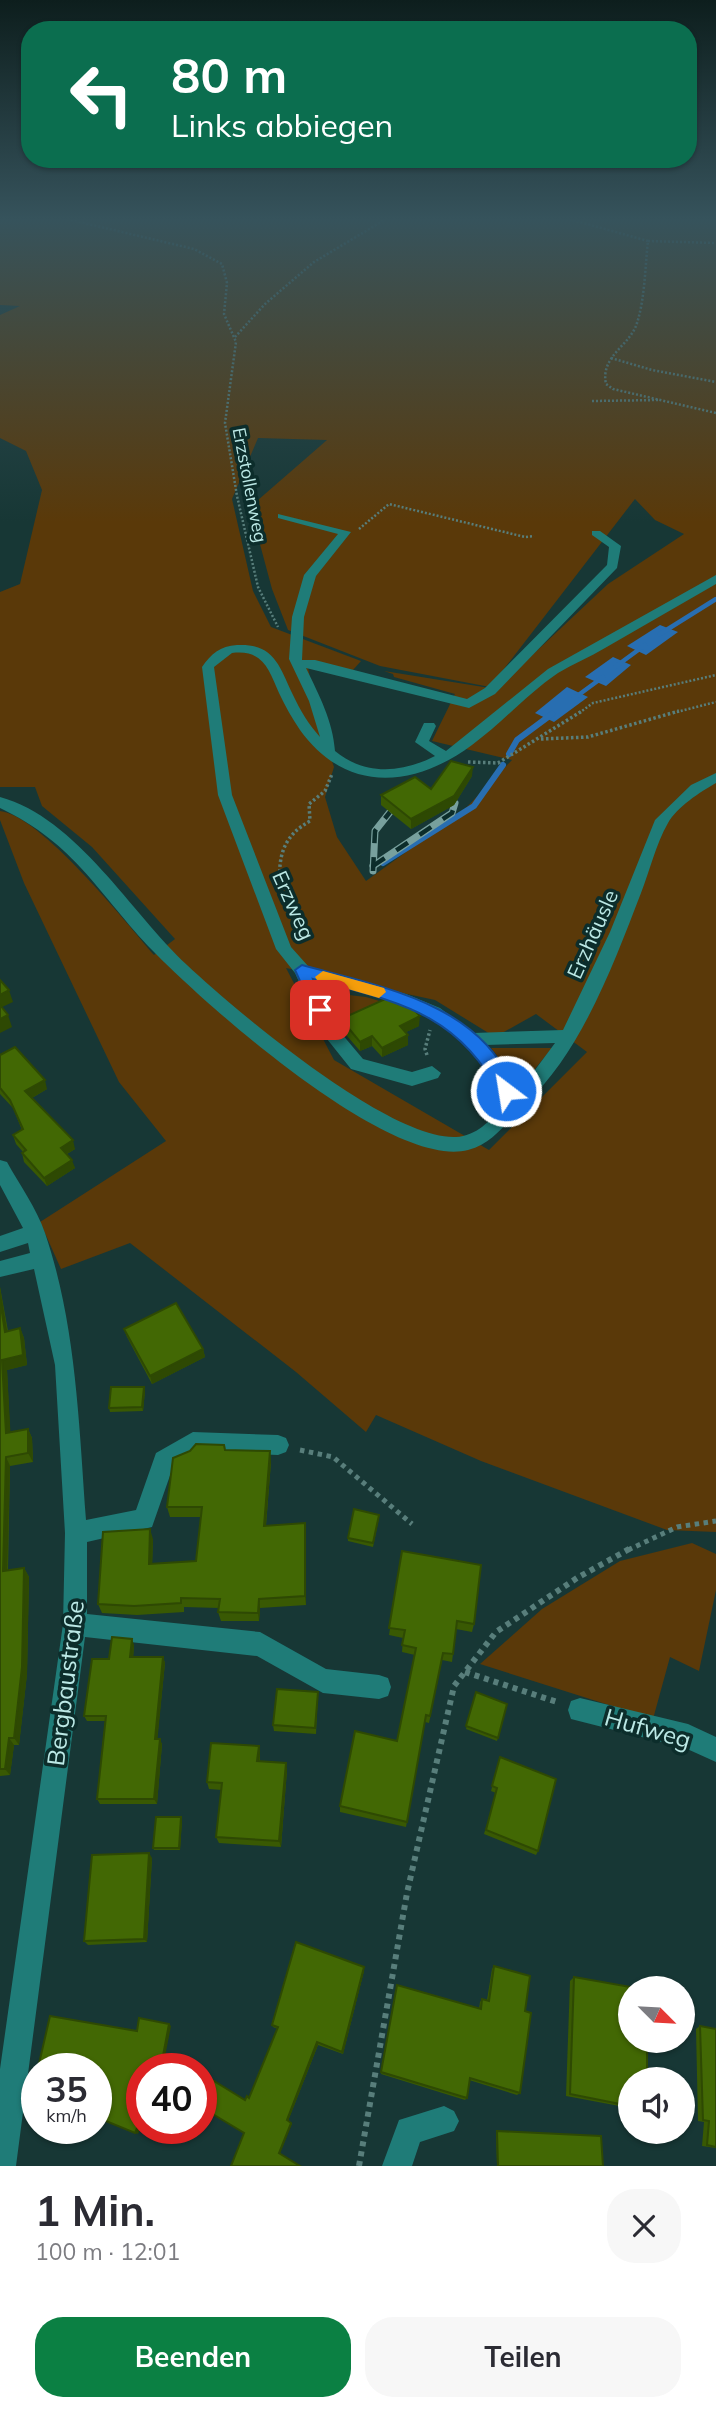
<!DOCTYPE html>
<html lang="de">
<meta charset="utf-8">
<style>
body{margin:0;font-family:Mulish,sans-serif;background:#f7f7f7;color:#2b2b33;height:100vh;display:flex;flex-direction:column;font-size:26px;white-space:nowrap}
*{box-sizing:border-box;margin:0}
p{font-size:23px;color:#7c7c81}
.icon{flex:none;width:38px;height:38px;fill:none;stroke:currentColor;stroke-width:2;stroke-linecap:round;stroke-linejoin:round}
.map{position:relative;height:2166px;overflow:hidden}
.side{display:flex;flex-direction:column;background:#fff;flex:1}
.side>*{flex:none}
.banner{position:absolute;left:21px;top:21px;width:676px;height:147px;border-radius:28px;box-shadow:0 2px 5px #0004;background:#0b6e4f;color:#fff;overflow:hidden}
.needle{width:46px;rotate:114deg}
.controls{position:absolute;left:618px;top:1976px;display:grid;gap:14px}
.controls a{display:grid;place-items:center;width:77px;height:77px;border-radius:50%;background:#fff;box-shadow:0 2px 5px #0004;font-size:35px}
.speed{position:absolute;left:21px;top:2053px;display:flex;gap:14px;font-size:35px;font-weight:700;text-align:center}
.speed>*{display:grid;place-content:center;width:91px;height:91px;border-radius:50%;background:#fff;box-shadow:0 2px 5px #0004;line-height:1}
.speed small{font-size:18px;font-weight:400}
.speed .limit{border:10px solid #d22;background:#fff;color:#111}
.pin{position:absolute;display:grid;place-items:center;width:60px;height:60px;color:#fff;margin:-30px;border-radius:14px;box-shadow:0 4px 10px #0006}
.me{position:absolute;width:77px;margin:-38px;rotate:329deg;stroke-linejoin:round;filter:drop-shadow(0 0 5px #0008)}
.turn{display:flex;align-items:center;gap:24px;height:147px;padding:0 35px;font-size:32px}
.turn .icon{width:91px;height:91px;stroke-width:2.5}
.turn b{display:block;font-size:49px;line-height:60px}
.round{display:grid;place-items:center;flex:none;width:74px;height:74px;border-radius:28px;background:#f7f7f7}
.summary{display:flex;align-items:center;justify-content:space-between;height:119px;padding:0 35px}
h1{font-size:42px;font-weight:700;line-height:52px}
.primary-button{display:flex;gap:14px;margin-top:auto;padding:14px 35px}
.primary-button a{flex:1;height:80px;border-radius:28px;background:#0b8043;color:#fff;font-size:28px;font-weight:700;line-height:80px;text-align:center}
.primary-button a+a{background:#f7f7f7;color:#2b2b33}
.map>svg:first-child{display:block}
</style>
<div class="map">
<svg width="716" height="2166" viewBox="0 0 716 2166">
<rect width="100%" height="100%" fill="#173735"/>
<g fill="#5a3909" fill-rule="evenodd">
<path d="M0,219H716V1532L667,1530L481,1461L376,1415L366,1432L296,1372L130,1243L61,1269L40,1222L166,1141L119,1082L24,883L0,820V811C40,815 126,922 154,955L175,939L92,847L42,806L35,787H0V592L20,584L42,490L26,451L0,438V315L20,306L0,305ZM258,438L327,440L250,507L272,589L288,630L380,666L490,687L635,499L655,520L684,534L608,584L496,689L384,671L393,674L394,677L455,694L432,741L512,760L464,810L366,881L337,837L325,797L334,767L319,724L307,662L353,670L361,661L271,627L253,591L232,499ZM286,968L435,1000L495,1037L536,1014L587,1052L489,1150L334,1060Z"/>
<path d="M324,992L366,997L393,1005L345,1027Z"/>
<path d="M491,1048H552L521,1086Z"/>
<path d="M692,1543L716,1554V1590L699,1671L670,1657L653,1719L480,1664L542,1609L620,1561Z"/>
</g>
<g fill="#286eb1">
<path d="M660,625L678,632L646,655L627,646Z"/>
<path d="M613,657L631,665L606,686L585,677Z"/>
<path d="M567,687L588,697L554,722L535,713Z"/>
</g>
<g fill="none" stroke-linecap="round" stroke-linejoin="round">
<g stroke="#286eb1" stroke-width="4.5">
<path d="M660,634L716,599"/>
<path d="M615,667L645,645"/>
<path d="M573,699L603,677"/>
</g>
<g stroke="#286eb1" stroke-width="6">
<path d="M509,754L517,740L552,714"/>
<path d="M383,863L474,806L503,765"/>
</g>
<g stroke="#587e7b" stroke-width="2.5" stroke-dasharray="2 2" stroke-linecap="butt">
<path d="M67,219L194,249L222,264L227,283L224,314L236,342L225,423L237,496L258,587L278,627"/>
<path d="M569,219L648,241C645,267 645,298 637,323C630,346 600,356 606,384L613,389L716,413"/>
<path d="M648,241L716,243"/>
<path d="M235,337L265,304L314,262L386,219"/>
<path d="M611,358L652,370L716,382"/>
<path d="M592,401L660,400"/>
<path d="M359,529L389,504L525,537L534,536"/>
<path d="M579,713L593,703L716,675"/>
<path d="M673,713L716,702"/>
</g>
<g stroke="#587e7b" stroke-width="3.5" stroke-dasharray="2.5 2.5" stroke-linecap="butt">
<path d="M541,739L588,737L679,711"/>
<path d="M468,762L498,763L582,711"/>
<path d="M280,882C278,854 285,835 310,821L309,804L325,791L332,774"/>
<path d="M427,1055L425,1049L430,1030"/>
</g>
<g stroke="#587e7b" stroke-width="5" stroke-dasharray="4.5 4.5" stroke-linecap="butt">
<path d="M300,1450L333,1457L412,1524"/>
<path d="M628,1550L677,1527L716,1521"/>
</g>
<g stroke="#587e7b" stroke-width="6" stroke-dasharray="5 5" stroke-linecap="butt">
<path d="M465,1672L560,1703"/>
<path d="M359,2166L407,1893L454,1686L496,1632L577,1578L631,1548"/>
</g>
<g fill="#1f7c78" fill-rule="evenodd">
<path d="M278,514L351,532L316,576L304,617L302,660H315L467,699L485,688L607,565L609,547L592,535V531H600L621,546L617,568L495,694L469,708L306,668C319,695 333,721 335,751C365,776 402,773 435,756L415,742L424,723H434L436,726L429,741L446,751L548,669L716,575V584C679,605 642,627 605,648C590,657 573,664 558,673C527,694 502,723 472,745C414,788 346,794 300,730C292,718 285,706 279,693C269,670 263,649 232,653L214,667L232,795L291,947L308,966L406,994L440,1008L473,1033L563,1030L610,932L655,820L691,785L716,773V783C700,792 677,807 668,823C656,844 650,870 641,893C614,963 581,1053 525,1104C505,1122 496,1142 468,1150C390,1170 206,1005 153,951C99,895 76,844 0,808V797C77,818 131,913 187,965C237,1012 389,1140 456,1137C476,1136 491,1121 502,1105L494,1080L464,1043L428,1016L395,1002L314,979L336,1027L363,1059L412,1072L432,1066L441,1073L438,1078L412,1086L351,1069L323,1034L295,973L276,949L218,795L202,667C211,654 220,646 237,645C275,643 280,668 293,695C300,710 309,725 320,737L309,701L289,659L292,617L304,575L338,534L278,518ZM555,1043L526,1082L515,1092L508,1072L485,1045Z"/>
<path d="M0,1160L7,1162C19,1184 37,1209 45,1233C76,1324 79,1423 86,1520L136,1510L156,1453L193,1432L278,1435L286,1438L289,1445L286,1452L278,1455L196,1452L173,1467L152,1527L87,1542V1614L260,1632L326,1669L379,1675L388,1678L391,1687L388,1696L379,1699L323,1693L257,1656L85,1637L16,2166H0V2069L63,1624L65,1533L55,1365L34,1269L0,1277V1261L30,1253L28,1243L0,1252V1236L23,1228L0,1185Z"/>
<path d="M580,1698L688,1724L716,1737V1762L685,1748L571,1719L568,1710L571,1701Z"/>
<path d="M444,2106L454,2111L459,2121L454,2131L420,2142L412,2166H382L399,2120Z"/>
</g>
<defs>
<g id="rail">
<path d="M373,866L452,813L455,803"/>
<path d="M373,871L375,831L390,812"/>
</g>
</defs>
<use href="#rail" stroke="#78a09d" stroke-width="7"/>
<use href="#rail" stroke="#0c2d2b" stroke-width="4.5" stroke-dasharray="14" stroke-linecap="butt"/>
</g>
<g fill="#395903">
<path d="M472,776L454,805L411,829L381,805V795L431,789Z"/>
<path d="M341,1019L419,1026L406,1032L408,1045L382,1057L372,1046L360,1051L341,1029Z"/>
<path d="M0,1055L47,1089L32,1098L75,1149L67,1154L75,1168L47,1186L24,1162L22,1153L23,1152L16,1144L13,1135L22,1130L13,1108L0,1094Z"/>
<path d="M0,1287L8,1331L20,1328L24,1338L27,1365L7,1370L10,1432L28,1429L32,1438L33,1462L10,1466L8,1571L24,1568L29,1577L27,1674L19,1745H14L10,1775L0,1776Z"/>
<path d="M124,1329L203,1349L205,1357L152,1384L127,1337Z"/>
<path d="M145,1391L143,1411L110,1412L109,1408Z"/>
<path d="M225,1450L271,1462L266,1526L306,1533V1605L260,1608L259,1621H221L218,1612L219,1608L184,1607V1612L137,1615L102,1613L98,1604L153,1539L152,1564L196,1561L201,1517H170L167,1507Z"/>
<path d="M379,1518L373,1547L348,1541V1538Z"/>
<path d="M402,1551L474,1624L472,1632L456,1629L452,1662L442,1660L429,1723L425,1722L406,1827L340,1812V1806L397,1741L415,1655L402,1652L403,1638L389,1635Z"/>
<path d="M134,1645L133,1657H163L165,1663L157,1739L162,1744L157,1804H100L97,1799L105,1721H87L84,1716L109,1659Z"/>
<path d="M318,1692L316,1734L274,1731L273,1725Z"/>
<path d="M476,1692L507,1704L497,1741L466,1729Z"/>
<path d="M259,1746L260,1754V1761L287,1770L281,1847L219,1843L216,1837L222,1790L209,1789L207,1782Z"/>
<path d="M500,1757L538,1851L536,1855L484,1834L496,1793L491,1791Z"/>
<path d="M182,1820L180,1850H154L153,1848Z"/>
<path d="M152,1858L147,1942L88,1945L84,1941Z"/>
<path d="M494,1966L525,2011L520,2093L517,2095L469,2080L467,2098L465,2100L381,2074L397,1985L479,2009L480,2002L482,1999L487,2000L492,1969Z"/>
<path d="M364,1971L343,2054L318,2045L288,2121L292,2124L244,2133L245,2100L249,2098L278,2029L273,2027L272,2025Z"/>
<path d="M574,1977L630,2079V2108L566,2096L570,1981Z"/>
<path d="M700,2026L716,2029V2148L702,2146L704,2122L698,2121L696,2029Z"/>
<path d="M497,2131L603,2166H497L496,2132Z"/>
</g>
<g fill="#2e4903">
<path d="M473,767L472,776L454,805L411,829V819Z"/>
<path d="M9,990L13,1002L0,1008V995Z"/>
<path d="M8,1015L12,1027L0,1033V1019Z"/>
<path d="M420,1016L419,1026L400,1035V1026Z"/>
<path d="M408,1035V1045L382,1057V1048Z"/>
<path d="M372,1036V1046L360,1051V1042Z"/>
<path d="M45,1080L47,1089L28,1100L25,1091Z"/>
<path d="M73,1140L75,1149L63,1156L61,1148Z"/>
<path d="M72,1160L75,1168L47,1186L44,1178Z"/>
<path d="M0,1287L9,1342L5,1332L0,1300Z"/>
<path d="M20,1328L24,1338L27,1365L7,1370L11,1442L6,1433L2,1360Z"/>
<path d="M203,1349L205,1357L152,1384L150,1376Z"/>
<path d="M144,1387L145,1391L143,1411L142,1407Z"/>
<path d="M28,1429L32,1438L33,1462L28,1453Z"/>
<path d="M270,1451L271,1462L265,1536L264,1526Z"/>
<path d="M6,1457L10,1466L7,1580L3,1571Z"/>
<path d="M305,1523L306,1533V1605L305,1596Z"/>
<path d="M150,1529L153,1539L152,1573L149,1564Z"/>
<path d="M24,1568L29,1577L27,1674L19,1745L14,1738Z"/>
<path d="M259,1599L260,1608L259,1621L258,1613Z"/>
<path d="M132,1639L134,1645L133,1663L130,1657Z"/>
<path d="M163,1657L165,1663L157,1744L155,1739Z"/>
<path d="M9,1738L14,1745L10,1775L5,1769Z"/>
<path d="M160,1739L162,1744L157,1804L154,1799Z"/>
<path d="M259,1746L260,1754L259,1768L257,1761Z"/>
<path d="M286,1763L287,1770L281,1847L279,1841Z"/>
<path d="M181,1817L182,1820L180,1850L179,1848Z"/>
<path d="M149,1853L152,1858L147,1942L144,1939Z"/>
<path d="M364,1967V1971L343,2054L342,2052Z"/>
<path d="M169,2024L171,2026L164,2062L161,2068H159Z"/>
<path d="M317,2042L318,2045L288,2121L287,2120Z"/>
<path d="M142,2115V2123L138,2134L135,2133Z"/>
<path d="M291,2123L292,2124L280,2154L279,2153Z"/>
</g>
<g fill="#426804" stroke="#2e4903" stroke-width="2">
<path d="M451,761L473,767L454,796L411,819L381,795L415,777L431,789Z"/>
<path d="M0,980L9,990L0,995Z"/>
<path d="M394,995L404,999L420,1016L400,1026L408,1035L382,1048L372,1036L360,1042L341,1019Z"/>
<path d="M0,1005L8,1015L0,1019Z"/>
<path d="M15,1047L45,1080L25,1091L73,1140L61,1148L72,1160L44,1178L22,1153L26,1150L13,1135L23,1129L10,1100L0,1088V1055Z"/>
<path d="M0,1300L5,1332L20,1328L23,1355L2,1360L6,1433L28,1429V1453L6,1457L3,1571L24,1568L22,1667L14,1738H9L5,1769H0Z"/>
<path d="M176,1303L203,1349L150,1376L124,1329Z"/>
<path d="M111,1387H144L142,1407L109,1408Z"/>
<path d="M196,1444L224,1445L225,1450L270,1451L264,1526L305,1523V1596L259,1599L258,1613L218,1612L220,1599L181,1598V1603L134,1606L98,1604L103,1532L150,1529L149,1564L196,1561L202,1507H167L173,1458L190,1451Z"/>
<path d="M354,1509L379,1515L373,1543L348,1538Z"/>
<path d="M402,1551L481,1565L474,1624L457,1621L453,1654L443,1653L430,1716L426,1715L407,1822L340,1806L355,1731L397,1741L416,1648L402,1645L405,1630L389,1628Z"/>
<path d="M112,1637L132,1639L130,1657H163L155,1739H160L154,1799H97L106,1716H84L92,1659H109Z"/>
<path d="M277,1689L318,1692L315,1728L273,1725Z"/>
<path d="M476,1692L507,1704L498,1738L466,1726Z"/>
<path d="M211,1743L259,1746L257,1761L286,1763L279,1841L216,1837L222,1783L207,1782Z"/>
<path d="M500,1757L556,1779L538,1851L486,1830L497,1788L492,1786Z"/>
<path d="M156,1817H181L179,1848H153Z"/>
<path d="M149,1853L144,1939L84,1941L92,1855Z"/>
<path d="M296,1942L364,1967L342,2052L317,2042L287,2120L291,2123L279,2153L300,2166H231L244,2133L201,2107V2096L209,2078L245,2100L247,2096L249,2098L278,2027L272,2025Z"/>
<path d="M494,1966L530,1976L525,2011L531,2013L520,2093L470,2078L467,2098L381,2072L397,1985L481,2009L482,1999L489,2001Z"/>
<path d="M574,1977L636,1988H630V2040H647V2079H630V2106L570,2094Z"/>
<path d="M50,2016L137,2031L139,2018L169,2024L162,2061L159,2068H142V2115L135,2133L96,2117V2068H38Z"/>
<path d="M700,2026L716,2029V2147L707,2145L709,2121L703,2120Z"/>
<path d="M37,2072V2112L28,2110Z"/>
<path d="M497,2131L601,2136L603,2166H498Z"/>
</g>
<linearGradient id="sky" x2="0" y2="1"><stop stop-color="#0d1e1d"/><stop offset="0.42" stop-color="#36535c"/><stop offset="1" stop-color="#36535c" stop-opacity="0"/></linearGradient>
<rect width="716" height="522" fill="url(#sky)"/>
<path fill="#1a73e8" stroke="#114b97" stroke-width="2" d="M302,965C379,986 485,1004 514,1091L512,1096H501C458,1012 397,1002 313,979L327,1010L320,1015L315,1014L295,970Z"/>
<path fill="#f59e0b" d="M323,971L384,988L386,992L379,998L317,980L315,977Z"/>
<g text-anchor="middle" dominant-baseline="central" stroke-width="7" stroke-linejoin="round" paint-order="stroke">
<g font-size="18" fill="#bce9e6" stroke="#0c2d2b">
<text transform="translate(250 485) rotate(79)">Erzstollenweg</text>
</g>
<g font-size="21" fill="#bce9e6" stroke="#0c2d2b">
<text transform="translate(294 905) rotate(66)">Erzweg</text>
<text transform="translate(592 934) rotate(-66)">Erzhäusle</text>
</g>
<g font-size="24" fill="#bce9e6" stroke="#0c2d2b">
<text transform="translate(65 1683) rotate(-83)">Bergbaustraße</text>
<text transform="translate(648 1728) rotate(16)">Hufweg</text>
</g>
</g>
</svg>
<div class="controls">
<a><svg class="needle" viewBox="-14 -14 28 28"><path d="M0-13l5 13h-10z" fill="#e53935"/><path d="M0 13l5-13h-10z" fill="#7c7c81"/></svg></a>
<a><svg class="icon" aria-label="sound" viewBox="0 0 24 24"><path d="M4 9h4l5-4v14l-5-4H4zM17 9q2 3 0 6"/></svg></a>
</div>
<div class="speed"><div>35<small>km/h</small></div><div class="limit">40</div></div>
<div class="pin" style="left:320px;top:1010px;background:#d93025"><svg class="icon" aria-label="arrive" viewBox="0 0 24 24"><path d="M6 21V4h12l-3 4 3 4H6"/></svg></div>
<svg class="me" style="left:506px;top:1091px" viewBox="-20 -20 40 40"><circle r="17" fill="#1a73e8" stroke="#fff" stroke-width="3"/><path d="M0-11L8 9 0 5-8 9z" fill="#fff"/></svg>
<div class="banner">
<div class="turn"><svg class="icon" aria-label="left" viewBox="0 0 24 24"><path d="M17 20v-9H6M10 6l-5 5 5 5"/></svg><div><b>80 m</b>Links abbiegen</div></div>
</div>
</div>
<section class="side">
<div class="summary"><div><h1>1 Min.</h1><p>100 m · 12:01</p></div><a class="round"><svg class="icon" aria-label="close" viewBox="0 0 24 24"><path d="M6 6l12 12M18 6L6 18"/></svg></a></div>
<div class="primary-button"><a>Beenden</a><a>Teilen</a></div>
</section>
